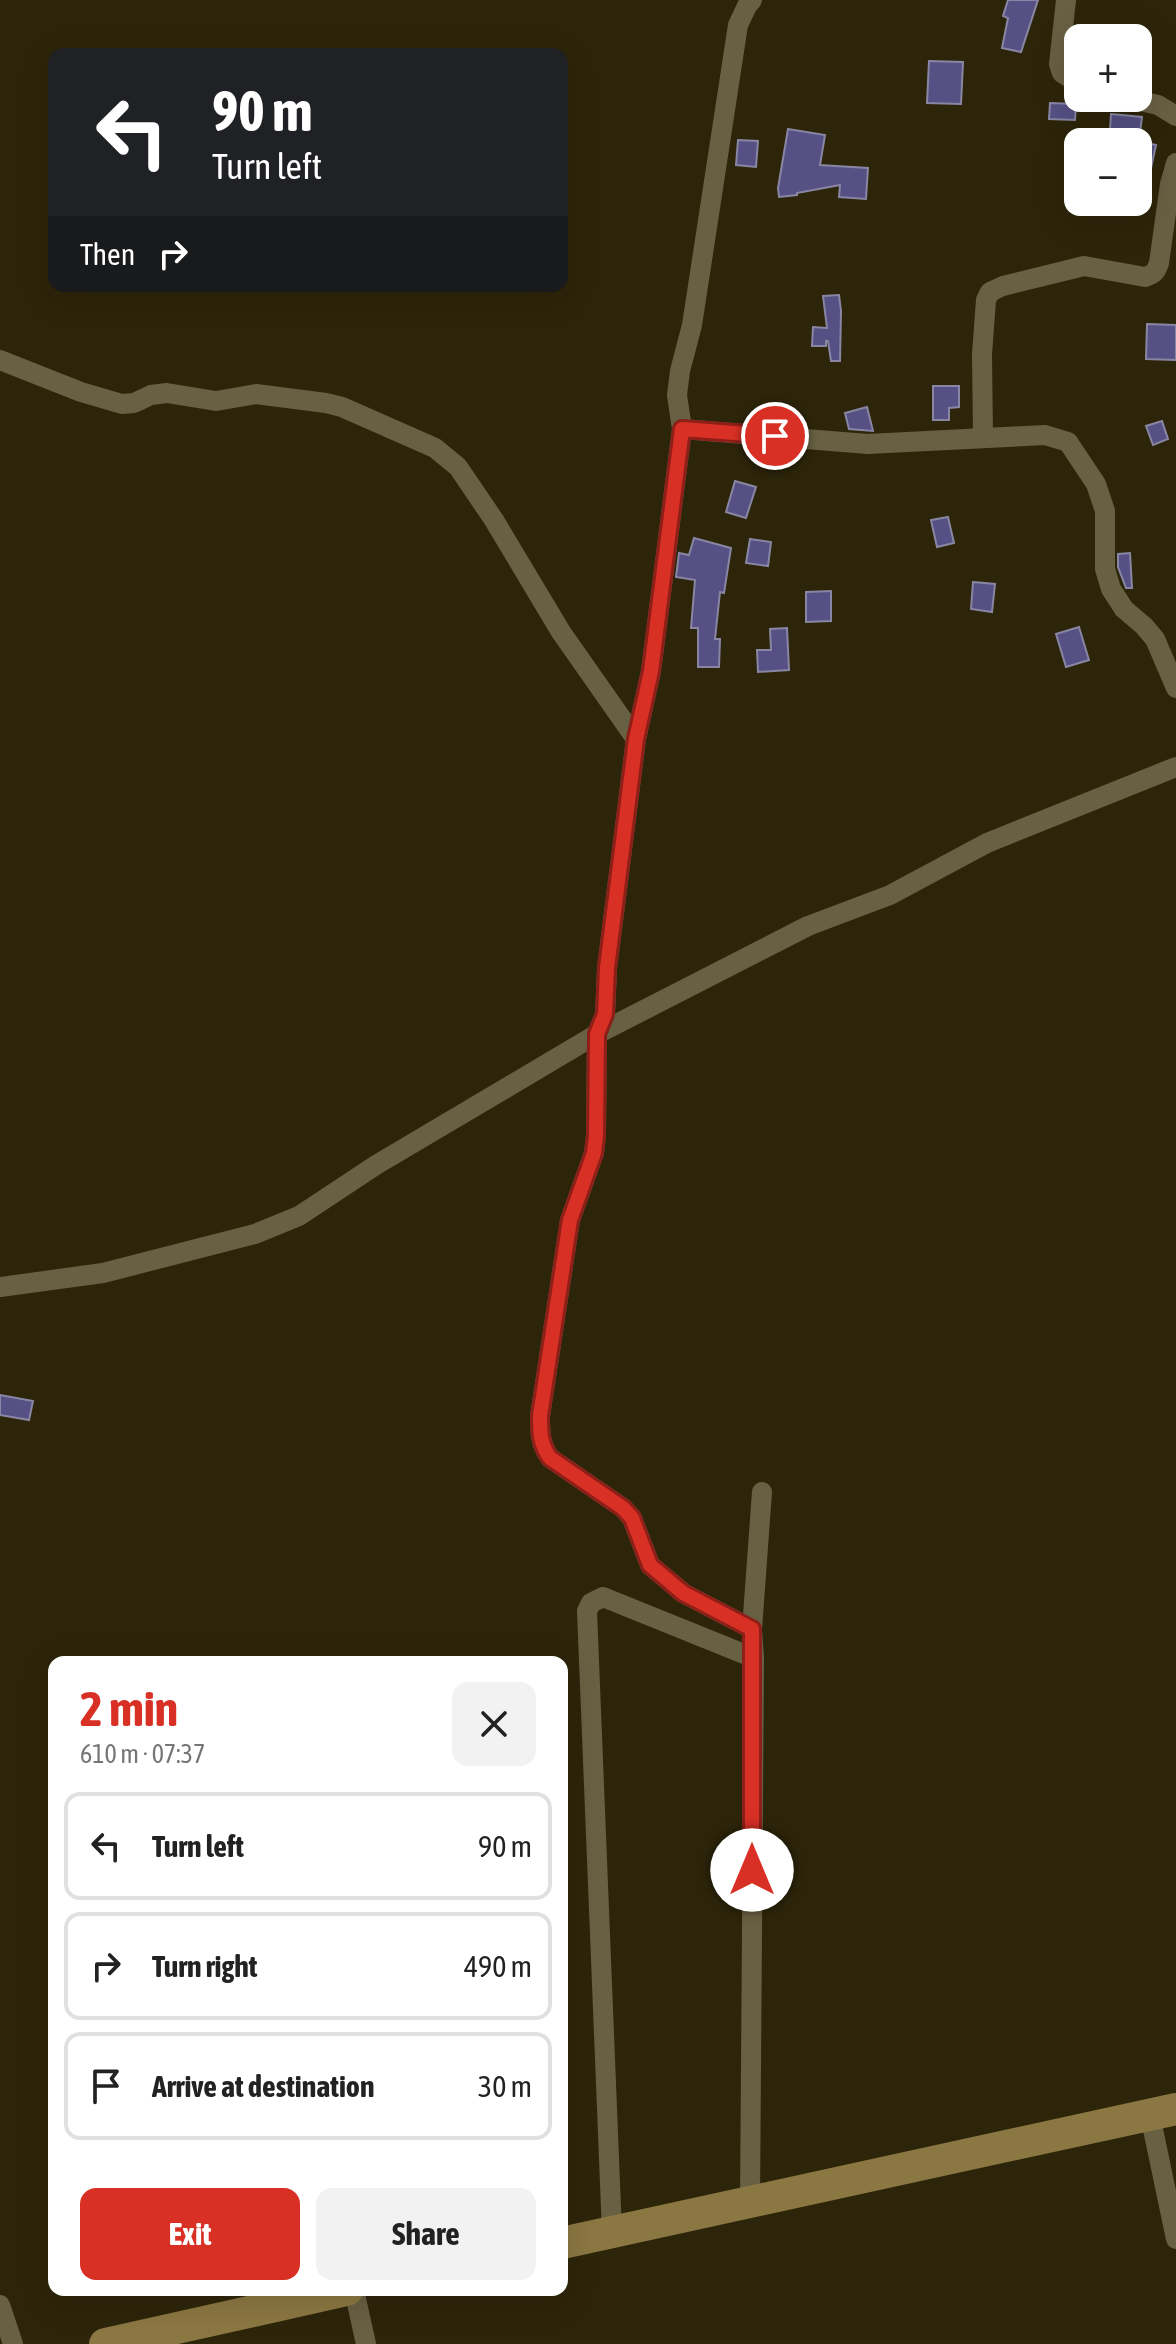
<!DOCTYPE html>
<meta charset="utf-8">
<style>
body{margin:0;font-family:"Asap Condensed",sans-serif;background:#f2f2f2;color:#222;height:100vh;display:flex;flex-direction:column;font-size:30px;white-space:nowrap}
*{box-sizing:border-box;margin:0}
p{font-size:26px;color:#767676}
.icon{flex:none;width:44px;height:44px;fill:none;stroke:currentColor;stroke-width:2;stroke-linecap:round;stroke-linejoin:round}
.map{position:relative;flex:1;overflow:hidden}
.drawer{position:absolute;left:48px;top:1656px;width:520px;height:640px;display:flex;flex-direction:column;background:#fff;border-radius:16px;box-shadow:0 8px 32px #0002}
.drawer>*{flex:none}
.top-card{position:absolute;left:48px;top:48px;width:520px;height:244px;border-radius:16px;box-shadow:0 8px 32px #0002;background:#202124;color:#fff;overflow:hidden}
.tools{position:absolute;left:1064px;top:24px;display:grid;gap:16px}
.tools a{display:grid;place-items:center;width:88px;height:88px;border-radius:16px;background:#fff;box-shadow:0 8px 32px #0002;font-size:40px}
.pin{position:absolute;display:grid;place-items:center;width:68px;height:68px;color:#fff;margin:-34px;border:4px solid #fff;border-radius:50%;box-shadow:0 2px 8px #0007}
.me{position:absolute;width:88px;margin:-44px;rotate:0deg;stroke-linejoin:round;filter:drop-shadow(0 0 6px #0008)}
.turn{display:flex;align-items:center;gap:28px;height:168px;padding:0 32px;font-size:36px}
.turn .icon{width:104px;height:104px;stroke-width:2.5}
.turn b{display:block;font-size:56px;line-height:68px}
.then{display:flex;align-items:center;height:76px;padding:0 32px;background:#0003;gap:16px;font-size:30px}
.round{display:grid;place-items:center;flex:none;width:84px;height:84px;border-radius:16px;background:#f2f2f2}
.headline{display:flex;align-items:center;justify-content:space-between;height:136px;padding:0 32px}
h1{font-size:48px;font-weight:700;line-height:60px;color:#d93025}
.primary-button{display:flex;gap:16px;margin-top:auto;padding:16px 32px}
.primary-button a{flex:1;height:92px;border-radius:16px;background:#d93025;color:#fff;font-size:32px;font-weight:700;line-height:92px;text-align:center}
.primary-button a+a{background:#f2f2f2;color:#222}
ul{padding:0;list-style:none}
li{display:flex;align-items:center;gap:24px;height:108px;margin:0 16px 12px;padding:0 16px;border:4px solid #e0e0e0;border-radius:16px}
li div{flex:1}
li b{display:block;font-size:30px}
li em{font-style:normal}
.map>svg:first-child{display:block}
</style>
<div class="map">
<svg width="1176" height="2344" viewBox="0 0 1176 2344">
<rect width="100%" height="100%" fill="#2d250a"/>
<g fill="#565084" stroke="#8886a3" stroke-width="2">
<path d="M1008,0H1038L1021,52L1002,48L1008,18L1003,16Z"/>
<path d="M929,61L963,62L961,104L927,103Z"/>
<path d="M1050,103L1076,104L1075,120L1049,119Z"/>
<path d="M1111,114L1142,117L1140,133L1110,130Z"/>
<path d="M788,129L825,135L820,165L868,168L866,199L839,197L840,185L797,193V195L779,197L778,188Z"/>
<path d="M738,140L758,141L756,167L736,165Z"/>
<path d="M1138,141L1156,145L1150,173L1138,170Z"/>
<path d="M839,295L841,311L840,361H831L828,341H826V346H812L813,327L827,328L823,296Z"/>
<path d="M1147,324L1176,325V360L1146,359Z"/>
<path d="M933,386H959V407L949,408V420H933Z"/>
<path d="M867,407L873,431L849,429L845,413Z"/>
<path d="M1162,421L1168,439L1153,445L1146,426Z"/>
<path d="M735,481L756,487L746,518L726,512Z"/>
<path d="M948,517L954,543L937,547L931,520Z"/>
<path d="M694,538L731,548L724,593L720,592L715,639H720L719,667H698V628H691L695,580L676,577L679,553L689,555Z"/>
<path d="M750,539L771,542L768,566L746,563Z"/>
<path d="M1130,553L1132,588H1126L1118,567V554Z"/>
<path d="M973,582L995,584L992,612L971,609Z"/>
<path d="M831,591V621L806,622V592Z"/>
<path d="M1079,627L1089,660L1066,667L1056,634Z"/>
<path d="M787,628L789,670L758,672L757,650H771L770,629Z"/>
<path d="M0,1395L33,1401L29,1420L0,1415Z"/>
</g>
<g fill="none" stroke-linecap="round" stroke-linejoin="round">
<g stroke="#686043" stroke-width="20">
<path d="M1066,0L1059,64L1062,73L1078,83"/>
<path d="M1128,98L1158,105L1176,116"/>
<path d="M0,360L81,392L122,404L134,403L151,395L167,393L216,401L256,394L326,403L342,407L435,448L458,467L494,520L561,632L636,739"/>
<path d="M682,429L868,444L1045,435L1068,442L1096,484L1105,511V569L1111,589L1124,609L1144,626L1155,639L1176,688"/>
<path d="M983,437L982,354L986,300L990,292L1003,286L1084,266L1145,277C1154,274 1156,272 1159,263L1170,184L1176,163"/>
<path d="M0,1287L103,1273L255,1234L299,1216L376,1165L597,1034L808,926L890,895L987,843L1176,767"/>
<path d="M752,1629L683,1593L650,1565L632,1518L623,1508L550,1458C540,1444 540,1432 540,1416L570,1220L594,1153L596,1136L597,1034L605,1014L607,968L636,739L651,671L682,429L677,395L680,371L692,325L738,25L747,6L752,0"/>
<path d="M1150,2115L1176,2239"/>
<path d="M750,2203L754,1658L752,1629L762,1492"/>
<path d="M612,2233L587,1611L591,1603L603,1597L754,1658"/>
<path d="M354,2290L366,2344"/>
<path d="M0,2305L13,2344"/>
</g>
<g stroke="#8b7742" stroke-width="32">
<path d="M562,2243L1176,2109"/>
<path d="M105,2344L347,2290"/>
</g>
</g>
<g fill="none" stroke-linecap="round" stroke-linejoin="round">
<defs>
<path id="route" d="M752,1870V1629L683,1593L650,1565L632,1518L623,1508L550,1458C540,1444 540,1432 540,1416L570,1220L594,1153L596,1136L597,1034L605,1014L607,968L636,739L651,671L682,429L775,436"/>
</defs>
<use href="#route" stroke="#8d1f18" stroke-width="20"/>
<use href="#route" stroke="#d93025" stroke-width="14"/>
</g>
</svg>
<div class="tools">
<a>+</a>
<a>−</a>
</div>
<div class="pin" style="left:775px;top:436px;background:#d93025"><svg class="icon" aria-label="arrive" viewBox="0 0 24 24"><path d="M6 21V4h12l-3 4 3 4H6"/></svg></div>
<svg class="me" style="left:752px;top:1870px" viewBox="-20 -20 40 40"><circle r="19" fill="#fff"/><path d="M0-13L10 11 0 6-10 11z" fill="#d93025"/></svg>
<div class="top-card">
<div class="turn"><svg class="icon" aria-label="left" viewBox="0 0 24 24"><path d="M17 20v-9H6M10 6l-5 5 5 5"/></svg><div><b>90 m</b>Turn left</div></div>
<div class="then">Then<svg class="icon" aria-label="right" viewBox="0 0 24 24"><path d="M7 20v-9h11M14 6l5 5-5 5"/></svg></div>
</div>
<section class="drawer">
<div class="headline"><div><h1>2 min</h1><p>610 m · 07:37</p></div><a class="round"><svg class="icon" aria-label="close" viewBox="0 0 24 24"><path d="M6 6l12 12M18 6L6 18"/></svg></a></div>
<ul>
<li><svg class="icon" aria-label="left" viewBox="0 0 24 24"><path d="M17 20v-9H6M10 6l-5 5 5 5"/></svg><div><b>Turn left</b></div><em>90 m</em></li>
<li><svg class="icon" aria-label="right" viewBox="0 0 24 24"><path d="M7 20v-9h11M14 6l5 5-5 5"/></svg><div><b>Turn right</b></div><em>490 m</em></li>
<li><svg class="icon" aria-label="arrive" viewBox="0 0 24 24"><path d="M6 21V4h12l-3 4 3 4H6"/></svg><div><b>Arrive at destination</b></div><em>30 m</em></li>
</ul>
<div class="primary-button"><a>Exit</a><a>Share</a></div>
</section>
</div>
